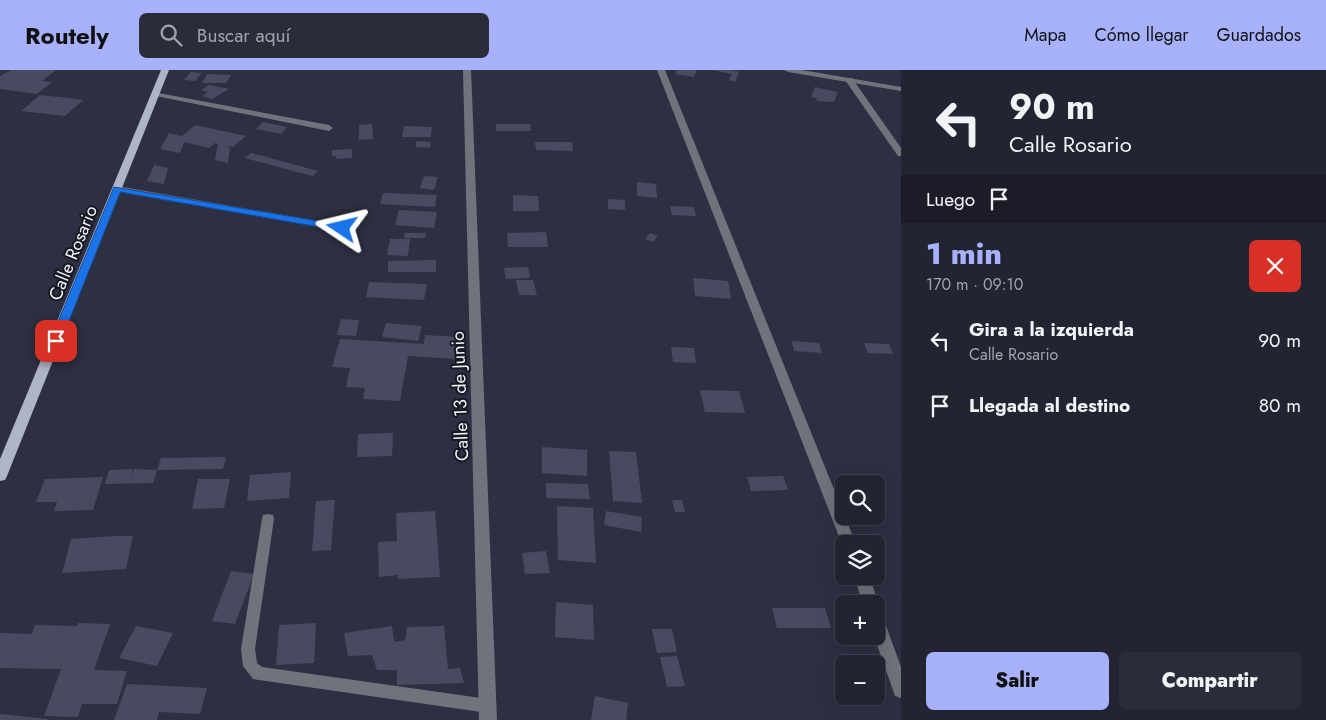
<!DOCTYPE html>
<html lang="es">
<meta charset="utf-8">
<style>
body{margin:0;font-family:Jost,sans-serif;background:#2a2c3a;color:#f1f3f6;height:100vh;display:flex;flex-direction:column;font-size:19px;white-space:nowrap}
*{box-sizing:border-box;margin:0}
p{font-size:16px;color:#a2a4ac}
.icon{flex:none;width:28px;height:28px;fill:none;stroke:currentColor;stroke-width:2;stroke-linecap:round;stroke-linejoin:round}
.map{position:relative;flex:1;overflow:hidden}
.sheet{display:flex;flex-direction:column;background:#222432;width:425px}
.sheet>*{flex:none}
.guide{background:#222432;color:#f1f3f6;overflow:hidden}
.controls{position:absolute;left:835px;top:405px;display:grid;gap:10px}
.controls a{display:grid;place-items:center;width:50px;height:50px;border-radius:8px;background:#222432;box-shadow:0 5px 20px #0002,0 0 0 1px #3f414d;font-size:25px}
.pin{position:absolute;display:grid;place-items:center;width:42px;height:42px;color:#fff;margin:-21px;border-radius:10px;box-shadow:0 2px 8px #0006}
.me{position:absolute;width:55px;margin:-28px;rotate:280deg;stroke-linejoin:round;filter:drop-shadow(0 0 4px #0008)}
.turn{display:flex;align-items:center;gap:18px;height:105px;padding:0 25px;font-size:22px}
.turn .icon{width:65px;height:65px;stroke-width:2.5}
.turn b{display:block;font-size:35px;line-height:42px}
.then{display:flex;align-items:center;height:48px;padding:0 25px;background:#0003;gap:10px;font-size:19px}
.round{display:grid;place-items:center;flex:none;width:52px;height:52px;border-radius:8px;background:#2a2c3a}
.headline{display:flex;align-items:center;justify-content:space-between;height:85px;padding:0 25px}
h1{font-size:30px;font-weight:800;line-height:38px;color:#a7b1fc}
.action{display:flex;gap:10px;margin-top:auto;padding:10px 25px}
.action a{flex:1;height:58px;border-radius:8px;background:#a7b1fc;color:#111;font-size:20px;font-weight:800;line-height:58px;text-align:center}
.action a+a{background:#2a2c3a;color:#f1f3f6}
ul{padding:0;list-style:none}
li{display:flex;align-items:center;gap:15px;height:65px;padding:0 25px}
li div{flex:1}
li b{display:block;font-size:19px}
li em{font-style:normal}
header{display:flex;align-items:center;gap:30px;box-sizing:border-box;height:70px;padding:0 25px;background:#a7b1fc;color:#111}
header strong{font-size:24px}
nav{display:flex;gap:28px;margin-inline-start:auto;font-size:18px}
.search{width:350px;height:45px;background:#2a2c3a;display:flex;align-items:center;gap:12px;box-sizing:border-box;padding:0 18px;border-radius:8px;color:#a2a4ac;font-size:19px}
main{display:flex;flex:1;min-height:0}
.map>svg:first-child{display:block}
</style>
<header>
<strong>Routely</strong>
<div class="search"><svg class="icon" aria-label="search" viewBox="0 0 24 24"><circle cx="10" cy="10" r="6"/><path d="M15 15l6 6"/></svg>Buscar aquí</div>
<nav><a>Mapa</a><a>Cómo llegar</a><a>Guardados</a></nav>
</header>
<main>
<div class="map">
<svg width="901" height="650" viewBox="0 0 901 650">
<rect width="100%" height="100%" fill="#2d3042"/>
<g fill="#484b5f">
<path d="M11,0H56L42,11L52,12L37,24L0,19V6Z"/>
<path d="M677,0H697L694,7L675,4Z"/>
<path d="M712,0H733L739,2L735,12L729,10L732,4Z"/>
<path d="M191,2L202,3L195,11L184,10Z"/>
<path d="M207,4L231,5L226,13H202Z"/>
<path d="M209,15L229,19L212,29L202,26L208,22L201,20Z"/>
<path d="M815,17L838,22L834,32L816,31L817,28L811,27Z"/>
<path d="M40,25L69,28L83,30L65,46L21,41Z"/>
<path d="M263,52L287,57L281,64L256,59Z"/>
<path d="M372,54L373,69L359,70V55Z"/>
<path d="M496,54H530L531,61H496Z"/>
<path d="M195,55L246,66L233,77L223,75L230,77L228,93L215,90L218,74L215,73L209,78L184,72L180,83L160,79L169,63L182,66Z"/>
<path d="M404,56L432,57L431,67H402Z"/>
<path d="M416,71L431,72L430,78L416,77Z"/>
<path d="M535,72H572L573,81L536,80Z"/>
<path d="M352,79V88L336,89V86H332V80Z"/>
<path d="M251,83L318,101L313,106L245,88Z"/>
<path d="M154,95L168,98L164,114L147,111Z"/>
<path d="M424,106L438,107L434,120L420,118Z"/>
<path d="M637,112L656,114L657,128L637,126Z"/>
<path d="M383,123L437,125L435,137L380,134Z"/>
<path d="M513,125L538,126L539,141H513Z"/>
<path d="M608,129L625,130V140L608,139Z"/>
<path d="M670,136L694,137L696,146L672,145Z"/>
<path d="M399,140L437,142L434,158L395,155Z"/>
<path d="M546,162L548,177H508L507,163Z"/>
<path d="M405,163H426L425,168H404Z"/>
<path d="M650,163L658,166L653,172L645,169Z"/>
<path d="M390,169H410L408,186L387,185Z"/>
<path d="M436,190V202H388V191Z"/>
<path d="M528,197L530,208L506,209L504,198Z"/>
<path d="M693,208L728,211L731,229L695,226Z"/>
<path d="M516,210H533L537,225H519Z"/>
<path d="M369,212L427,214L424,230L366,227Z"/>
<path d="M341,249L359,250L356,266L337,265Z"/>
<path d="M386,253L422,256L418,271L382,267Z"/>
<path d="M425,265L459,267L457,289L408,286L400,331L363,329L365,318L346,317L350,298L332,297L340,269L424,274Z"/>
<path d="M792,271L819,273L822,283L794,281Z"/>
<path d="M864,273L889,274L893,284L868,283Z"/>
<path d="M671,277L694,278L696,293L673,292Z"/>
<path d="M700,320L739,321L745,343L705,342Z"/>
<path d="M393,363L392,386L357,387L358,364Z"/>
<path d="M542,377L587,380V406L542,403Z"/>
<path d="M609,381L636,382L642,433L613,431Z"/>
<path d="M226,387L223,399L157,400L161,388Z"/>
<path d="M133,399L130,412L134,399L157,400L153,413L105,414L109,400Z"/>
<path d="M291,402L289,428L247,431L250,405Z"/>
<path d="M783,406L788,420L751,421L747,407Z"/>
<path d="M103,407L93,440L54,441L57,432H36L45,409Z"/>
<path d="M198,409H230L224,438L192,439Z"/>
<path d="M546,413L588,414L590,429L546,428Z"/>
<path d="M335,430L331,480L312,481L316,431Z"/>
<path d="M672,430H682L685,442H675Z"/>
<path d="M557,436L593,438L596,493L558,490Z"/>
<path d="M435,441L440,507L398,509V505L379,507L378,472L397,471L396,443Z"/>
<path d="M606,441L642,447L641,462L604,455Z"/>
<path d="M115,466H133L126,499L62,503L71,469Z"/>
<path d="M546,481L550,503L525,504L522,483Z"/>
<path d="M231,501L254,504L235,554L212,551Z"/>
<path d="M556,532L593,535L594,570L555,567Z"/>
<path d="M772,538H825L831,558H777Z"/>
<path d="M78,553L110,554L94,600L127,601L117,634H82L78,647L44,646L61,599L0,598V563L32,564L35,555L77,556Z"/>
<path d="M316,553L314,593L276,595L279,555Z"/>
<path d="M136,556L173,563L157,596L119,588Z"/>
<path d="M392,556L394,572L405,570L407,557L444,556L448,599L460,598L464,613L397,615V600H377L372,585L348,586L344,563Z"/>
<path d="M652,559H672L677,582L657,583Z"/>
<path d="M677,586L685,616L667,617L660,587Z"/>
<path d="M127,614L207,618L200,644L159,642L157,650H114Z"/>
<path d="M595,626L628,633L626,650H591Z"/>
<path d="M0,644L48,649V650H0Z"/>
</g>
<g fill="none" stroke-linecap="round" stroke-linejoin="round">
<g fill="#71737c" fill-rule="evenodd">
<path d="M846,8H852L901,78V86H898L845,10Z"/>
<path d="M117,116L341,155L346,158L341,161L114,121L113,119Z"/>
<path d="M268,444L273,445L274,449L255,579L257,593L262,597L488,629L493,631L496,636L493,641L488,643L253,609L243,596L241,579L262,449L263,445Z"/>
</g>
<g fill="#71737c" fill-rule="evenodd">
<path d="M463,0H471L497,650H479Z"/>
<path d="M657,0H665L856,474H844V478L842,474Z"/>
<path d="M784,0H802L901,17V21L788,2Z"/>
<path d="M153,22L329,55L333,58L329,61L156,26H153Z"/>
<path d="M854,506H869L879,534L876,539V534H863Z"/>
<path d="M876,543L882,545L884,550L901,597V628L895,626L874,566H876Z"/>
</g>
<path fill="#b0b4c7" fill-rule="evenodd" d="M161,0H169L7,406L5,410L0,411V389Z"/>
</g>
<path fill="#1a73e8" stroke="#114b97" d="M114,117L342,155L346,158L342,161L120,122L61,271L56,275L52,274L50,271Z"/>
<g text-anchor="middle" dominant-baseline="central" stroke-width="4" stroke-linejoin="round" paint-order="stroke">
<g font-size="18" fill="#f1f3ff" stroke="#171921">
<text transform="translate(73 183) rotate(-68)">Calle Rosario</text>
<text transform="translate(460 326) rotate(-92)">Calle 13 de Junio</text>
</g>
</g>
</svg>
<div class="controls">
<a><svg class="icon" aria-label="search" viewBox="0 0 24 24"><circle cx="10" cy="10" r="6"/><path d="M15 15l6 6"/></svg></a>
<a><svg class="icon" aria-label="layers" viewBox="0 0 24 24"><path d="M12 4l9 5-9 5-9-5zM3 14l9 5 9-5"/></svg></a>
<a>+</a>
<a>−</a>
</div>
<div class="pin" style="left:56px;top:271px;background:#d93025"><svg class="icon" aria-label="arrive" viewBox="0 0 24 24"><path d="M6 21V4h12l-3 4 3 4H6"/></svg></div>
<svg class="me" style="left:342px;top:158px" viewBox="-20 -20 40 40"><path d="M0-17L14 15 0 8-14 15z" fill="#1a73e8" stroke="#fff" stroke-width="4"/></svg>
</div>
<section class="sheet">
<div class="guide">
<div class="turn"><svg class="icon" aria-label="left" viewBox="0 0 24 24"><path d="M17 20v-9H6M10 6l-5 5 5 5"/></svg><div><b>90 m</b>Calle Rosario</div></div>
<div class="then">Luego<svg class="icon" aria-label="arrive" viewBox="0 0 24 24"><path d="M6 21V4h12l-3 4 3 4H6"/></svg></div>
</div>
<div class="headline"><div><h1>1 min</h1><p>170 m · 09:10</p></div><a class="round" style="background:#d93025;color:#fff"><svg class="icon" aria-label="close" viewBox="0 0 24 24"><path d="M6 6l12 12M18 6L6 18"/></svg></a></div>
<ul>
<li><svg class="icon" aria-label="left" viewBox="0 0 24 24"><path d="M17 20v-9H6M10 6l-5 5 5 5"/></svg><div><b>Gira a la izquierda</b><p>Calle Rosario</p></div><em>90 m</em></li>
<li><svg class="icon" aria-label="arrive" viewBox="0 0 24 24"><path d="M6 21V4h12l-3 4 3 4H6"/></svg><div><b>Llegada al destino</b></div><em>80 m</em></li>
</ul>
<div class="action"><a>Salir</a><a>Compartir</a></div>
</section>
</main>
